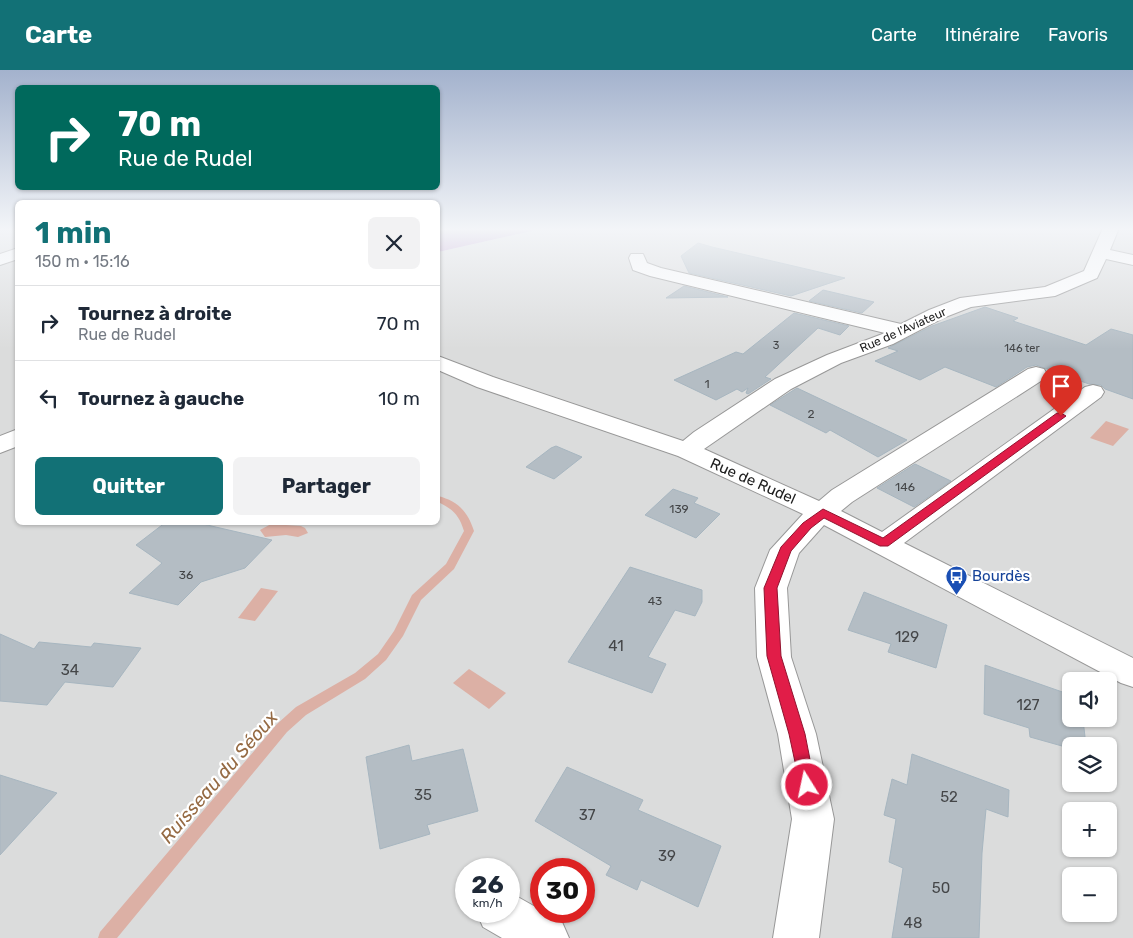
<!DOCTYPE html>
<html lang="fr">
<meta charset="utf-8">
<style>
body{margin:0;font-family:Rubik,sans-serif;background:#f2f2f3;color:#1f2937;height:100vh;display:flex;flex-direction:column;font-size:19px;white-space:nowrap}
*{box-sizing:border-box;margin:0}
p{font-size:16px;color:#747a83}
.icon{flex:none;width:28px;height:28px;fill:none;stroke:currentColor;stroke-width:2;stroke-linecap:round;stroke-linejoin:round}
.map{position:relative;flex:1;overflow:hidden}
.side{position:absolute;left:15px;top:130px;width:425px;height:325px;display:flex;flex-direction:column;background:#fff;border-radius:8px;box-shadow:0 1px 4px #0004}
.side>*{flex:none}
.banner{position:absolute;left:15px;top:15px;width:425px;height:105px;border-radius:8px;box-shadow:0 1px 4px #0004;background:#00695c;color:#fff;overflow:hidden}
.buttons{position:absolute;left:1062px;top:602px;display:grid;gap:10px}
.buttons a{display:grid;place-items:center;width:55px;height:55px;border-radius:8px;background:#fff;box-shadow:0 1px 4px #0004;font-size:25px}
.speed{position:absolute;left:455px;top:788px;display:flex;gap:10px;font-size:25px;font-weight:700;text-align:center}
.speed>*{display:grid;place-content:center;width:65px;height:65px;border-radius:50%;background:#fff;box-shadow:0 1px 4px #0004;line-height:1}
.speed small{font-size:12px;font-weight:400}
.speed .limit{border:8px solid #d22;background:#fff;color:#111}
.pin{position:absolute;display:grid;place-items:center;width:42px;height:42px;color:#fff;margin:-51px -21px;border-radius:50% 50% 50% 0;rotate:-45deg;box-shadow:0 0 5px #0007}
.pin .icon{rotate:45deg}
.me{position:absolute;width:55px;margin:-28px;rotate:350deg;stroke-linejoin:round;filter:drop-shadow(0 0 4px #0008)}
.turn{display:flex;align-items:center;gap:18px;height:105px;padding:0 20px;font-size:22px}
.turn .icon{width:65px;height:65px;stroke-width:2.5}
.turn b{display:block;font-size:35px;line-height:42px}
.round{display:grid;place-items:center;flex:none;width:52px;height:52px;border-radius:8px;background:#f2f2f3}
.headline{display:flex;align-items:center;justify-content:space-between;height:85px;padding:0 20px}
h1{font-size:30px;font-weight:700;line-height:38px;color:#127176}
.action{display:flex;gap:10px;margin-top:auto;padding:10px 20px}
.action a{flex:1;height:58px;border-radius:8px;background:#127176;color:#fff;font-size:20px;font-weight:700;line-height:58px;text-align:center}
.action a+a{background:#f2f2f3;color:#1f2937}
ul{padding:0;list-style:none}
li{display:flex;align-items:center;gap:15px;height:75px;padding:0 20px;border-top:1px solid #e0e1e3}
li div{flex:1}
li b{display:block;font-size:19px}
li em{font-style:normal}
header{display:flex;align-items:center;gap:30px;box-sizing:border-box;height:70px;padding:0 25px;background:#127176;color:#fff}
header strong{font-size:24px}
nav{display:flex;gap:28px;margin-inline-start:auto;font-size:18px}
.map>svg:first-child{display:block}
</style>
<header>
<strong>Carte</strong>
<nav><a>Carte</a><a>Itinéraire</a><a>Favoris</a></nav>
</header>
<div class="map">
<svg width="1133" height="868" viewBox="0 0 1133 868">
<rect width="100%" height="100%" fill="#e4e8ef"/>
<path fill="#dbdcdc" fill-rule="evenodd" d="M0,158H17L18,452H438V182L545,158H1133V868H0ZM1071,611H1109V649H1071ZM1071,676H1109V714H1071ZM1071,741H1109V779H1071ZM466,799H509V841H466ZM541,799H584V841H541ZM1071,806H1109V844H1071Z"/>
<path fill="#bd9ace" d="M438,158H545L438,182Z"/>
<g fill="#dcb0a5">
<path d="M1106,351L1129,359L1113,376L1090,368Z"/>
<path d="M271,454L301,456L305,458L308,463L298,467L286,465L265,467L260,460Z"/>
<path d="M261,518L278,521L255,551L238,548Z"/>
<path d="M469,599L506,623L489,639L453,613Z"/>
</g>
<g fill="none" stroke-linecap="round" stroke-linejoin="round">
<g fill="#dcb0a5" fill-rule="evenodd">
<path d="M438,158H442L440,163L438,164Z"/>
<path d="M438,426C458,431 468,442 474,461L454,499L421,530L403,566L386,590L365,609L306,645L287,662L117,868H98L100,862L277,654L296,637L355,603L378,584L394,561L412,525L446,494L464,461C459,445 453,439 438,432Z"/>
</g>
</g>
<g fill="#b4bdc4" stroke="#a7b6c0">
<path d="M698,173L712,177L845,208L791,226L689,203L681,186Z"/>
<path d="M684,216L728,227L666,228Z"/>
<path d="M823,220L874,232L862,243L809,231Z"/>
<path d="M985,237L1018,248L1013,251L1086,275L1111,259L1133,265V329L1105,319L1101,315L1089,314L1036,295L1027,297L996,317L945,297L920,310L875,291L898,281L888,278L932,256Z"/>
<path d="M794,243L849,256L840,265L818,258L765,307L771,309L748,324L746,323L748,318L742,322L737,319L716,330L674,310L736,282L743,284Z"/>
<path d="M797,318L907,370L878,387L830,360L826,363L770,335Z"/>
<path d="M556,376L582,387L554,409L526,397L551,378Z"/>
<path d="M915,394L951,411L914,437L877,418Z"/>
<path d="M673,419L698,428L694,433L720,444L696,468L645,445Z"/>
<path d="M166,452H194L272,470L245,498L201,512L178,535L129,523L162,493L136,475Z"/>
<path d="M630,497L702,520V532L695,546L675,540L648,587L666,594L652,623L568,592Z"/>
<path d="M864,522L947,555L936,598L888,582L891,574L848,560Z"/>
<path d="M0,564L34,579L39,572L91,577L94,573L141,578L113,617L65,612L47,635L0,631Z"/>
<path d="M985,595L1071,625V649H1083L1086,676H1062L1030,667L1029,658L984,644Z"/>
<path d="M409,675L412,691L463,679L478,741L427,755L430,764L380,779L366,687Z"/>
<path d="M912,684L1009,720L1008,747L986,739L982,783L979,868H892L903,798L889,792L896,749L884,745L892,709L907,715Z"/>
<path d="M567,697L643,730L638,740L721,776L698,837L641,810L637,820L606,805L611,796L535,751Z"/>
<path d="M0,705L57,723L0,785Z"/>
</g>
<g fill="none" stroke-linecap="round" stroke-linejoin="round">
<defs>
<g id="minor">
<path d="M1103,158H1119L1110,180L1133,185V195L1106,189L1097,208L1055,226L971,237L943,248L893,274L841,293L791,319L704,379L819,431L832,420L1028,299L1036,297L1044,299L1047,304L1044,309L852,432L841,441L882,462L1085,317L1093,315L1101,317L1104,322L1101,327L904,473L1133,588V617L1121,613L824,455L799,483L787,518L791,587L816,664L834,749L819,868H773L792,749L778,664L757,587L755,518L770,480L803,444L678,386L477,317L438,300V286L493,307L683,371L694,362L775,309L827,285L885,263L650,206L633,200L629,188L631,184H643L647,193L661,198L901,254L929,240L960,228L1045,217L1084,201Z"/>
<path d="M18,178V189L0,195V184Z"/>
<path d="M18,359V376L0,383V366Z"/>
<path d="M509,822L562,852L569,868H502L483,857L476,841H509Z"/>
</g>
</defs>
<use href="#minor" stroke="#989898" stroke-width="2"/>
<use href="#minor" fill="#fff" fill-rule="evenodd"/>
</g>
<linearGradient id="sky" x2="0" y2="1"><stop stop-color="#a3b2cd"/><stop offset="0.57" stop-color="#f3f5f8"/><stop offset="1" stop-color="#f3f5f8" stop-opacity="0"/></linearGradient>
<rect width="1133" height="279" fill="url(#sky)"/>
<path fill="#e11d48" stroke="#92132f" d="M1057,343H1061L1066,346L888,476H880L824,448L811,458L791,481L777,518L781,586L805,664L815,715L812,720L807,722L801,720L789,664L767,586L764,518L781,477L803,453L823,439L883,468Z"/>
<defs>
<symbol id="bus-pin" viewBox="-11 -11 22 30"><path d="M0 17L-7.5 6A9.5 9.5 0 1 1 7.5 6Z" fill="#1a4fb4" stroke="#fff"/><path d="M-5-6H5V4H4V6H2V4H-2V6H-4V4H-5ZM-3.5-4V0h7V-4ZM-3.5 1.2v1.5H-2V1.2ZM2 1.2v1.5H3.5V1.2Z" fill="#fff"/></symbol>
</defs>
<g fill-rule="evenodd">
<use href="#bus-pin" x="944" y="494" width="25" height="34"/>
</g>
<g text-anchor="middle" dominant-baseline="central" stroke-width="4.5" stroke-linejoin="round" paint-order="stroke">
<g font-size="11" fill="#444648">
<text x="776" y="275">3</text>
<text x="1022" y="278">146 ter</text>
</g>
<g font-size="12" fill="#1e1e1e" stroke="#fff">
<text transform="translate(903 260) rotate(-24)">Rue de l'Aviateur</text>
</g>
<g font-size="12" fill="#444648">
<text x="707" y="314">1</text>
<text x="811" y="344">2</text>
<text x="905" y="417">146</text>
<text x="679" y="439">139</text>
<text x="186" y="505">36</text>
<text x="655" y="531">43</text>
</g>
<g font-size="15" fill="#1e1e1e" stroke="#fff">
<text transform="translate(753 411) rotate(24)">Rue de Rudel</text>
</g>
<g font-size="15" fill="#164399" stroke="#fff" text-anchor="start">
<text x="972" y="506">Bourdès</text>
</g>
<g font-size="15" fill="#444648">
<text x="907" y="567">129</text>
<text x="616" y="576">41</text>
<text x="70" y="600">34</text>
<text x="1028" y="635">127</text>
<text x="423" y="725">35</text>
<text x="949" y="727">52</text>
<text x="587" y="745">37</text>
<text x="667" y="786">39</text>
<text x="941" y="818">50</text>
<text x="913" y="853">48</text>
</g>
<g font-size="19" font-style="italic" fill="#956a43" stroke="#fff">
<text transform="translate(219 707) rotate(-49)">Ruisseau du Séoux</text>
</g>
</g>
</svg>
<div class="buttons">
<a><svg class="icon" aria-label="sound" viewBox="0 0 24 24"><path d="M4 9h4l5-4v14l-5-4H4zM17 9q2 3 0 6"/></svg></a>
<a><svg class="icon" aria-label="layers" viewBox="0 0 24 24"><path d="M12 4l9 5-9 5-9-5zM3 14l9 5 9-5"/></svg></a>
<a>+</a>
<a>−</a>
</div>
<div class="speed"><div>26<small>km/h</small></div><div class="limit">30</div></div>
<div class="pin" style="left:1061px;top:346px;background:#d93025"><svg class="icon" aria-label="arrive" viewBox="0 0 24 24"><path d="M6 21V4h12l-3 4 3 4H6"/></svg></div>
<svg class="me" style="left:807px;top:715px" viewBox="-20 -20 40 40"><circle r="17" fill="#e11d48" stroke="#fff" stroke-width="3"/><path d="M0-11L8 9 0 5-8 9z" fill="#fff"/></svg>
<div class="banner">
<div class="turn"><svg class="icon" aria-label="right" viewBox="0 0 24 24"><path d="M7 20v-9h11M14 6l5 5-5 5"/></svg><div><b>70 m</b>Rue de Rudel</div></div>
</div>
<section class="side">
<div class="headline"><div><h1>1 min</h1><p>150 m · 15:16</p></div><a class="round"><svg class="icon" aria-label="close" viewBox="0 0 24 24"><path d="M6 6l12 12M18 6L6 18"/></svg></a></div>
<ul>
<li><svg class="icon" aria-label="right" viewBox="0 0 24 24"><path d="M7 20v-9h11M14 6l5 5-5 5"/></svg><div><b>Tournez à droite</b><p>Rue de Rudel</p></div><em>70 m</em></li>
<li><svg class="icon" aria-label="left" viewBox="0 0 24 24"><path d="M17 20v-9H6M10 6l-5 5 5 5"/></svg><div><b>Tournez à gauche</b></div><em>10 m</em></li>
</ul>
<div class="action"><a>Quitter</a><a>Partager</a></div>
</section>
</div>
